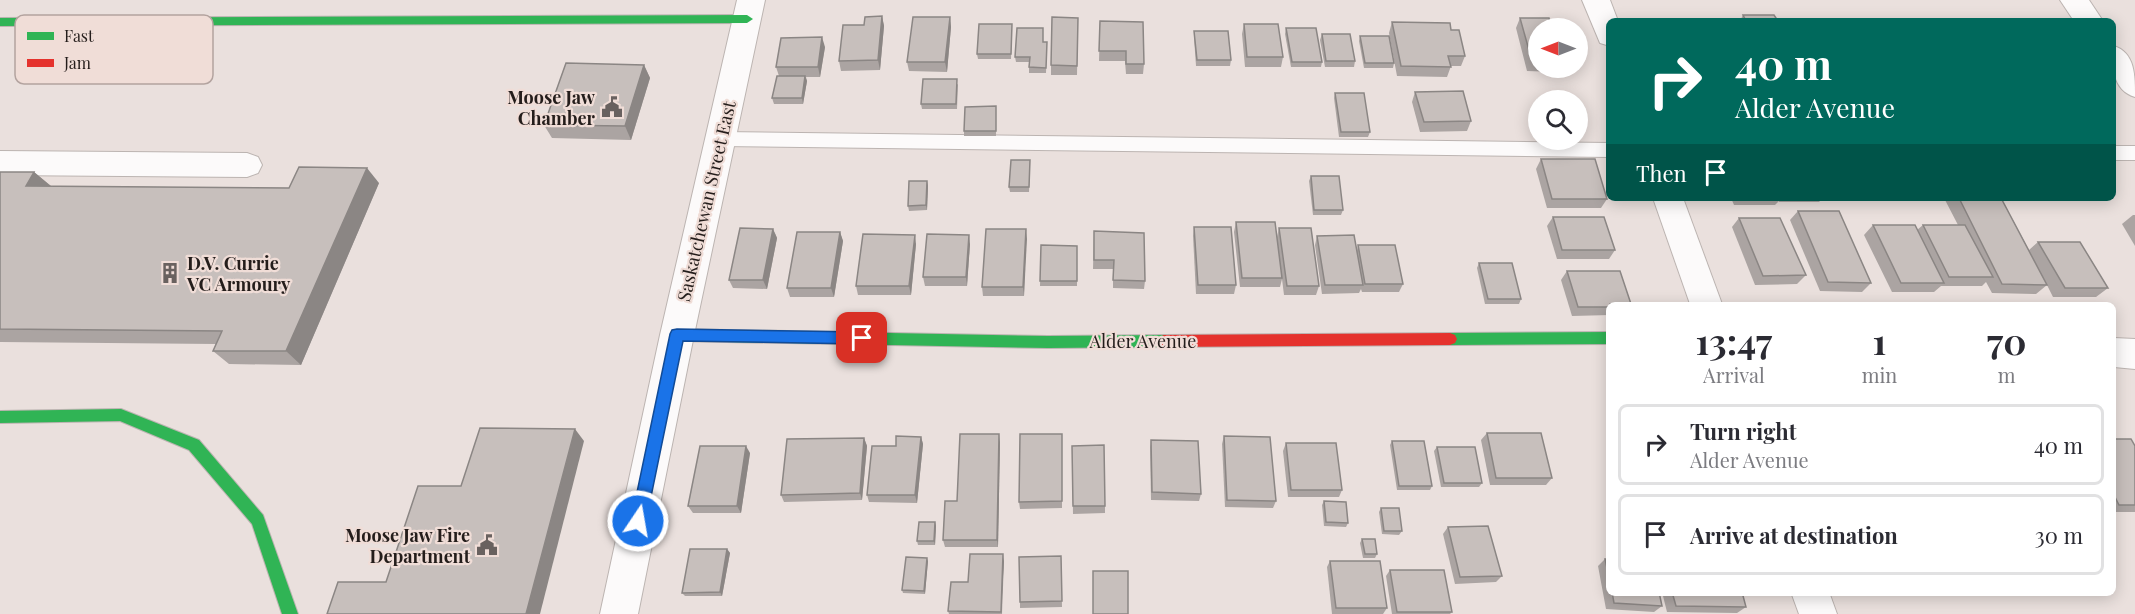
<!DOCTYPE html>
<style>
body{margin:0;font-family:"Playfair Display",serif;background:#f2f2f3;color:#2b2b33;height:100vh;display:flex;flex-direction:column;font-size:22px;white-space:nowrap}
*{box-sizing:border-box;margin:0}
p{font-size:20px;color:#7c7c81}
.icon{flex:none;width:33px;height:33px;fill:none;stroke:currentColor;stroke-width:2;stroke-linecap:round;stroke-linejoin:round}
.map{position:relative;flex:1;overflow:hidden}
.drawer{position:absolute;left:1606px;top:302px;width:510px;height:294px;display:flex;flex-direction:column;background:#fff;border-radius:9px;box-shadow:0 3px 15px #0003}
.drawer>*{flex:none}
.banner{position:absolute;left:1606px;top:18px;width:510px;height:183px;border-radius:9px;box-shadow:0 3px 15px #0003;background:#00695c;color:#fff;overflow:hidden}
.needle{width:39px;rotate:270deg}
.fabs{position:absolute;left:1528px;top:18px;display:grid;gap:12px}
.fabs a{display:grid;place-items:center;width:60px;height:60px;border-radius:50%;background:#fff;box-shadow:0 3px 15px #0003;font-size:30px}
.pin{position:absolute;display:grid;place-items:center;width:51px;height:51px;color:#fff;margin:-26px;border-radius:12px;box-shadow:0 3px 9px #0006}
.me{position:absolute;width:66px;margin:-33px;rotate:12deg;stroke-linejoin:round;filter:drop-shadow(0 0 4px #0008)}
.turn{display:flex;align-items:center;gap:21px;height:126px;padding:0 30px;font-size:27px}
.turn .icon{width:78px;height:78px;stroke-width:2.5}
.turn b{display:block;font-size:42px;line-height:51px}
.then{display:flex;align-items:center;height:57px;padding:0 30px;background:#0003;gap:12px;font-size:22px}
.eta{display:flex;justify-content:space-evenly;align-items:center;height:102px;text-align:center}
.eta b{font-size:36px;font-weight:700;line-height:42px}
ul{padding:0;list-style:none}
li{display:flex;align-items:center;gap:18px;height:81px;margin:0 12px 9px;padding:0 18px;border:3px solid #e1e1e2;border-radius:9px}
li div{flex:1}
li b{display:block;font-size:22px}
li em{font-style:normal}
.map>svg:first-child{display:block}
</style>
<div class="map">
<svg width="2135" height="614" viewBox="0 0 2135 614">
<rect width="100%" height="100%" fill="#eae0dd"/>
<g fill="none" stroke-linecap="round" stroke-linejoin="round">
<defs>
<g id="lane">
<path d="M720,132L1610,143V157L720,146L714,144L711,139L714,134Z"/>
<rect x="2114" y="146" width="21" height="14"/>
</g>
<g id="street">
<path d="M737,0H765L694,335L638,614H600L660,335Z"/>
<path d="M1582,0H1610L1618,21H1610V46L1600,43Z"/>
<path d="M2060,0H2089L2103,21H2074Z"/>
<path d="M2114,46C2135,53 2135,75 2135,97C2112,90 2112,66 2114,46Z"/>
<path d="M0,151L247,153L258,157L262,165L258,173L247,177L0,175Z"/>
<path d="M1653,198H1683L1722,304H1690Z"/>
<path d="M2114,338L2135,339V369L2114,367Z"/>
<path d="M1791,592H1829L1837,614H1799Z"/>
</g>
<g id="fast">
<path d="M747,15L753,19L747,23L0,26V18Z"/>
<path d="M677,329L1048,336L1164,335L1169,337L1171,341L1169,345L1164,347L1048,348L677,341L672,339L670,335L672,331Z"/>
<path d="M1610,332V344L1450,345L1445,343L1443,339L1445,335L1450,333Z"/>
<path d="M121,409L199,440L263,515L298,614H282L252,524L189,450L120,421L0,423V411Z"/>
</g>
<path id="jam" d="M1450,333L1455,335L1457,339L1455,343L1450,345L1164,347L1159,345L1157,341L1159,337L1164,335Z"/>
</defs>
<use href="#lane" stroke="#bcb4b1" stroke-width="2"/>
<use href="#street" stroke="#bcb4b1" stroke-width="2"/>
<use href="#fast" stroke="#bcb4b1" stroke-width="2"/>
<use href="#jam" stroke="#bcb4b1" stroke-width="2"/>
<use href="#lane" fill="#fcfafa" fill-rule="evenodd"/>
<use href="#street" fill="#fcfafa" fill-rule="evenodd"/>
<use href="#fast" fill="#30b455" fill-rule="evenodd"/>
<use href="#jam" fill="#e5322d" fill-rule="evenodd"/>
</g>
<g fill="#aba4a2">
<path d="M1743,15L1778,21H1740Z"/>
<path d="M882,16L884,26L880,70L841,71L839,61L864,25Z"/>
<path d="M950,17L951,27L947,72L909,71L907,62Z"/>
<path d="M1078,18L1077,75H1051V65Z"/>
<path d="M1520,18L1539,28V68H1558L1556,72L1527,71L1516,28Z"/>
<path d="M1100,21L1144,64L1143,74H1126L1125,61H1099Z"/>
<path d="M1392,22L1451,30L1465,56L1461,66H1451L1447,77L1397,76L1389,33Z"/>
<path d="M1244,24L1283,57L1281,67H1245L1242,34Z"/>
<path d="M1286,28L1322,62L1321,67H1291L1285,34Z"/>
<path d="M1012,29L1011,59H978L977,54Z"/>
<path d="M1194,31L1231,60L1230,66H1196L1194,37Z"/>
<path d="M1322,34L1355,61L1354,67H1325L1320,40Z"/>
<path d="M1360,36L1394,63L1393,68H1364L1359,41Z"/>
<path d="M1043,42H1047L1046,73H1029V62H1016L1015,57Z"/>
<path d="M825,47L820,77H806L807,81L803,104H774L772,98L779,76L776,67Z"/>
<path d="M644,65L650,78L631,140L552,138L544,125Z"/>
<path d="M958,84L957,109H922L921,104Z"/>
<path d="M1415,92L1471,121L1467,131L1420,132L1412,102Z"/>
<path d="M1335,93L1370,132L1368,137H1339L1334,98Z"/>
<path d="M1538,99L1539,100V117L1535,104Z"/>
<path d="M996,106V136H964V131Z"/>
<path d="M1541,159L1607,199L1601,208H1547L1536,169Z"/>
<path d="M1030,160L1029,192H1010L1009,187Z"/>
<path d="M0,172H34L51,186L289,188L379,183L301,365L229,364L213,351L216,344L0,342Z"/>
<path d="M1311,176L1343,210L1341,215H1313L1309,181Z"/>
<path d="M927,181L928,186L927,210L909,211L908,206Z"/>
<path d="M1731,198H1823L1819,202H1779V201L1775,205H1734Z"/>
<path d="M1944,198H2001L2029,250L2038,242L2108,288L2096,297H2053L2047,285L2036,294L1992,293L1986,282L1982,286H1941L1934,292H1892L1864,235L1873,225L1917,230L1923,225H1958Z"/>
<path d="M1798,211L1871,283L1862,292L1820,291L1790,220Z"/>
<path d="M2133,215H2135V246L2122,224Z"/>
<path d="M1553,217L1615,250L1609,259H1557L1547,226Z"/>
<path d="M1739,218L1806,275L1797,284L1755,285L1732,227Z"/>
<path d="M1236,222L1277,237L1279,228L1319,286L1316,295H1284L1282,279L1280,287H1240L1234,232Z"/>
<path d="M1194,227L1236,285L1234,294H1196L1193,236Z"/>
<path d="M773,229L777,238L767,289L733,288L729,280Z"/>
<path d="M1026,229L1024,296H983L982,287Z"/>
<path d="M1094,231L1145,281L1144,289L1113,288V269H1093Z"/>
<path d="M840,232L843,241L834,297H790L787,288Z"/>
<path d="M1317,236L1357,250L1358,245L1403,284L1399,292H1362L1361,289L1359,293L1322,294L1315,245Z"/>
<path d="M916,244L911,295H858L856,286Z"/>
<path d="M970,244L967,286H925L923,277Z"/>
<path d="M1041,245L1077,246V286H1040Z"/>
<path d="M1479,263L1521,299L1519,304H1485L1477,268Z"/>
<path d="M1567,271L1610,304V315L1572,316L1561,280Z"/>
<path d="M1487,433L1552,478L1546,485H1490L1481,440Z"/>
<path d="M1062,434V508L1020,509L1019,502Z"/>
<path d="M1224,436L1276,501L1273,508L1225,507L1222,444Z"/>
<path d="M921,437L923,444L917,503L869,502L867,495L896,446Z"/>
<path d="M864,438L867,446L862,500L784,502L781,495Z"/>
<path d="M2114,439L2135,445V512H2114Z"/>
<path d="M1151,440L1201,494L1199,501L1151,500L1150,447Z"/>
<path d="M1392,441L1432,486L1430,490H1397L1390,445Z"/>
<path d="M1000,442L998,547H945L943,540Z"/>
<path d="M1286,443L1342,490L1339,497H1288L1283,451Z"/>
<path d="M1072,446L1105,506V513L1073,514Z"/>
<path d="M1437,447L1482,483L1479,487H1441L1434,451Z"/>
<path d="M750,453L741,513H693L688,506Z"/>
<path d="M1324,501L1348,523L1346,527L1324,526L1322,505Z"/>
<path d="M1381,508L1402,531L1399,535L1382,534L1379,512Z"/>
<path d="M935,522L936,526L935,545H918L917,541Z"/>
<path d="M1448,527L1502,576L1496,582L1455,584L1443,534Z"/>
<path d="M1362,539L1377,554L1375,558H1363L1360,543Z"/>
<path d="M727,549L730,553L722,596H685L682,593Z"/>
<path d="M1061,556L1062,607L1020,608V602Z"/>
<path d="M1605,559H1610V592H1659L1662,606L1654,612L1606,609L1598,566Z"/>
<path d="M928,561L925,594L903,593L902,590Z"/>
<path d="M1004,561L1002,614H949L948,611L968,582Z"/>
<path d="M1330,561L1387,608L1383,614H1332L1327,567Z"/>
<path d="M1390,570L1452,612L1450,614H1392L1386,576Z"/>
<path d="M1662,592H1742L1746,607L1737,613L1667,612Z"/>
</g>
<g fill="#8b8684">
<path d="M882,16L884,26L880,70L878,60Z"/>
<path d="M950,17L951,27L947,72L945,62Z"/>
<path d="M822,37L825,47L820,77L818,67Z"/>
<path d="M644,65L650,78L631,140L625,126Z"/>
<path d="M805,76L807,81L803,104L802,98Z"/>
<path d="M367,168L379,183L301,365L286,351Z"/>
<path d="M34,172L52,187L26,186Z"/>
<path d="M927,181L928,186L927,210L926,205Z"/>
<path d="M773,229L777,238L767,289L763,280Z"/>
<path d="M1026,229L1027,239L1024,296L1023,287Z"/>
<path d="M840,232L843,241L834,297L831,288Z"/>
<path d="M915,235L916,244L911,295L909,286Z"/>
<path d="M969,235L970,244L967,286L966,277Z"/>
<path d="M575,429L584,441L540,614H526Z"/>
<path d="M999,434L1000,442L998,547L997,540Z"/>
<path d="M921,437L923,444L917,503L915,495Z"/>
<path d="M864,438L867,446L862,500L860,493Z"/>
<path d="M746,446L750,453L741,513L737,506Z"/>
<path d="M935,522L936,526L935,545L934,541Z"/>
<path d="M727,549L730,553L722,596L720,592Z"/>
<path d="M1003,554L1004,561L1001,614V612Z"/>
<path d="M927,558L928,561L925,594L924,591Z"/>
</g>
<g fill="#c7bfbc" stroke="#8b8684" stroke-width="1.5">
<path d="M1743,15H1774L1778,21H1746Z"/>
<path d="M882,16L878,60L839,61L843,25H864L865,17Z"/>
<path d="M913,17H950L945,62H907Z"/>
<path d="M1052,17L1078,18L1077,66L1051,65Z"/>
<path d="M1520,18H1549L1551,28H1539V61H1532Z"/>
<path d="M1100,21L1143,22L1144,64H1126V51H1099Z"/>
<path d="M1392,22L1450,23L1451,30H1459L1465,56H1448L1451,67L1401,66Z"/>
<path d="M979,24H1012L1011,54H977Z"/>
<path d="M1244,24H1278L1283,57H1247Z"/>
<path d="M1017,28H1043V42H1047L1046,68L1029,67L1030,57H1015Z"/>
<path d="M1286,28H1316L1322,62H1292Z"/>
<path d="M1194,31H1228L1231,60H1197Z"/>
<path d="M1322,34H1350L1355,61H1326Z"/>
<path d="M1360,36H1389L1394,63H1365Z"/>
<path d="M822,37L818,67H776L781,38Z"/>
<path d="M566,63L644,65L625,126L544,125Z"/>
<path d="M777,76H805L802,98H772Z"/>
<path d="M923,79H957L956,104H921Z"/>
<path d="M1463,91L1471,121L1424,122L1415,92Z"/>
<path d="M1335,93H1364L1370,132H1341Z"/>
<path d="M1538,99H1567L1568,100H1539V103Z"/>
<path d="M996,106V131H964L965,107Z"/>
<path d="M1541,159H1595L1607,199H1552Z"/>
<path d="M1011,160H1030L1029,187H1009Z"/>
<path d="M299,167L367,168L286,351H213L222,331L0,329V172H34L26,186L289,188Z"/>
<path d="M1311,176H1339L1343,210H1314Z"/>
<path d="M909,181H927L926,205L908,206Z"/>
<path d="M1959,198H2001L2047,285L2002,284Z"/>
<path d="M1798,211H1839L1871,283L1828,282Z"/>
<path d="M1553,217H1604L1615,250H1562Z"/>
<path d="M1739,218H1780L1806,275L1763,276Z"/>
<path d="M1236,222H1275L1282,278H1242Z"/>
<path d="M1873,225H1915L1944,283H1901Z"/>
<path d="M1923,225H1965L1993,277H1949Z"/>
<path d="M1194,227H1231L1236,285H1198Z"/>
<path d="M740,228L773,229L763,280H729Z"/>
<path d="M1279,228H1311L1319,286H1287Z"/>
<path d="M986,229H1026L1023,287H982Z"/>
<path d="M1094,231L1144,233L1145,281L1113,280L1114,260H1094Z"/>
<path d="M797,232H840L831,288H787Z"/>
<path d="M863,234L915,235L909,286H856Z"/>
<path d="M927,234L969,235L966,277H923Z"/>
<path d="M1354,235L1363,285H1325L1317,236Z"/>
<path d="M2038,242H2080L2108,288H2065Z"/>
<path d="M1041,245L1077,246V281H1040Z"/>
<path d="M1358,245H1395L1403,284H1365Z"/>
<path d="M1479,263H1512L1521,299H1488Z"/>
<path d="M1567,271H1620L1631,304H1610V307H1578Z"/>
<path d="M480,428L575,429L526,614H327L338,582H386L418,486H461Z"/>
<path d="M1487,433H1541L1552,478H1496Z"/>
<path d="M960,434H999L997,540H943L945,501H957Z"/>
<path d="M1020,434H1062V501L1019,502Z"/>
<path d="M896,436L921,437L915,495H867L872,446H896Z"/>
<path d="M1224,436L1270,437L1276,501L1227,500Z"/>
<path d="M864,438L860,493L781,495L787,439Z"/>
<path d="M2114,439H2131L2135,446V505H2119L2114,495Z"/>
<path d="M1151,440L1198,441L1201,494L1152,492Z"/>
<path d="M1392,441H1424L1432,486H1399Z"/>
<path d="M1286,443H1336L1342,490H1291Z"/>
<path d="M1104,445L1105,506H1073L1072,446Z"/>
<path d="M700,446H746L737,506H688Z"/>
<path d="M1437,447H1475L1482,483H1444Z"/>
<path d="M1324,501L1346,502L1348,523L1326,522Z"/>
<path d="M1381,508H1399L1402,531H1384Z"/>
<path d="M919,522H935L934,541H917Z"/>
<path d="M1488,526L1502,576L1460,577L1448,527Z"/>
<path d="M1362,539H1375L1377,554H1365Z"/>
<path d="M690,549H727L720,592L682,593Z"/>
<path d="M970,554H1003L1001,612L948,611L951,582H968Z"/>
<path d="M1061,556L1062,601L1020,602L1019,557Z"/>
<path d="M906,557L927,558L924,591L902,590Z"/>
<path d="M1605,559H1610V582Z"/>
<path d="M1330,561H1380L1387,608H1336Z"/>
<path d="M1390,570H1444L1452,612H1397Z"/>
<rect x="1093" y="571" width="35" height="43"/>
<path d="M1612,592H1659L1662,606L1614,603Z"/>
<path d="M1672,592H1742L1746,607L1676,606Z"/>
</g>
<path fill="#1a73e8" stroke="#114b97" stroke-width="1.5" d="M677,329L862,332L867,334L869,338L867,342L862,344L683,341L646,521L644,526L638,528L633,526L631,521L670,334L672,330Z"/>
<defs>
<symbol id="civic-bare" viewBox="-9 -9 18 18"><path d="M-.6-6.5H3V-4.5H.6V-3L4-1V1h2V6H-6V1h2V-1L-.6-3ZM-1.2 2.5V6h2.4V2.5Z" fill="#69615f" stroke="#f0ddd7" stroke-width="2.5" paint-order="stroke"/></symbol>
<symbol id="building-bare" viewBox="-9 -9 18 18"><path d="M-4-6H4V6H1V3H-1V6H-4ZM-2.5-4.3h1.7v1.8h-1.7ZM.8-4.3h1.7v1.8H.8ZM-2.5-1h1.7V.8h-1.7ZM.8-1h1.7V.8H.8Z" fill="#69615f" stroke="#f0ddd7" stroke-width="2.5" paint-order="stroke"/></symbol>
</defs>
<g fill-rule="evenodd">
<use href="#civic-bare" x="597" y="92" width="30" height="30"/>
<use href="#building-bare" x="155" y="258" width="30" height="30"/>
<use href="#civic-bare" x="472" y="530" width="30" height="30"/>
</g>
<g text-anchor="middle" dominant-baseline="central" stroke-width="4.5" stroke-linejoin="round" paint-order="stroke">
<g font-size="18" font-weight="bold" fill="#241d1b" stroke="#f0ddd7" text-anchor="end">
<text x="595" y="97">Moose Jaw<tspan x="595" dy="21">Chamber</tspan></text>
<text x="187" y="263" text-anchor="start">D.V. Currie<tspan x="187" dy="21">VC Armoury</tspan></text>
<text x="470" y="535">Moose Jaw Fire<tspan x="470" dy="21">Department</tspan></text>
</g>
<g font-size="18" fill="#241d1b" stroke="#f0ddd7">
<text transform="translate(706 201) rotate(-77)">Saskatchewan Street East</text>
<text x="1143" y="341">Alder Avenue</text>
</g>
</g>
<rect x="15" y="15" width="198" height="69" rx="9" fill="#f0ddd7" stroke="#b3a39f" stroke-width="1.5"/>
<rect x="27" y="32" width="27" height="8" fill="#30b455"/>
<rect x="27" y="59" width="27" height="8" fill="#e5322d"/>
<g font-size="16" fill="#241d1b">
<text x="64" y="42">Fast</text>
<text x="64" y="69">Jam</text>
</g>
</svg>
<div class="fabs">
<a><svg class="needle" viewBox="-14 -14 28 28"><path d="M0-13l5 13h-10z" fill="#e53935"/><path d="M0 13l5-13h-10z" fill="#7c7c81"/></svg></a>
<a><svg class="icon" aria-label="search" viewBox="0 0 24 24"><circle cx="10" cy="10" r="6"/><path d="M15 15l6 6"/></svg></a>
</div>
<div class="pin" style="left:862px;top:338px;background:#d93025"><svg class="icon" aria-label="arrive" viewBox="0 0 24 24"><path d="M6 21V4h12l-3 4 3 4H6"/></svg></div>
<svg class="me" style="left:638px;top:521px" viewBox="-20 -20 40 40"><circle r="17" fill="#1a73e8" stroke="#fff" stroke-width="3"/><path d="M0-11L8 9 0 5-8 9z" fill="#fff"/></svg>
<div class="banner">
<div class="turn"><svg class="icon" aria-label="right" viewBox="0 0 24 24"><path d="M7 20v-9h11M14 6l5 5-5 5"/></svg><div><b>40 m</b>Alder Avenue</div></div>
<div class="then">Then<svg class="icon" aria-label="arrive" viewBox="0 0 24 24"><path d="M6 21V4h12l-3 4 3 4H6"/></svg></div>
</div>
<section class="drawer">
<div class="eta">
<div><b>13:47</b><p>Arrival</p></div>
<div><b>1</b><p>min</p></div>
<div><b>70</b><p>m</p></div>
</div>
<ul>
<li><svg class="icon" aria-label="right" viewBox="0 0 24 24"><path d="M7 20v-9h11M14 6l5 5-5 5"/></svg><div><b>Turn right</b><p>Alder Avenue</p></div><em>40 m</em></li>
<li><svg class="icon" aria-label="arrive" viewBox="0 0 24 24"><path d="M6 21V4h12l-3 4 3 4H6"/></svg><div><b>Arrive at destination</b></div><em>30 m</em></li>
</ul>
</section>
</div>
